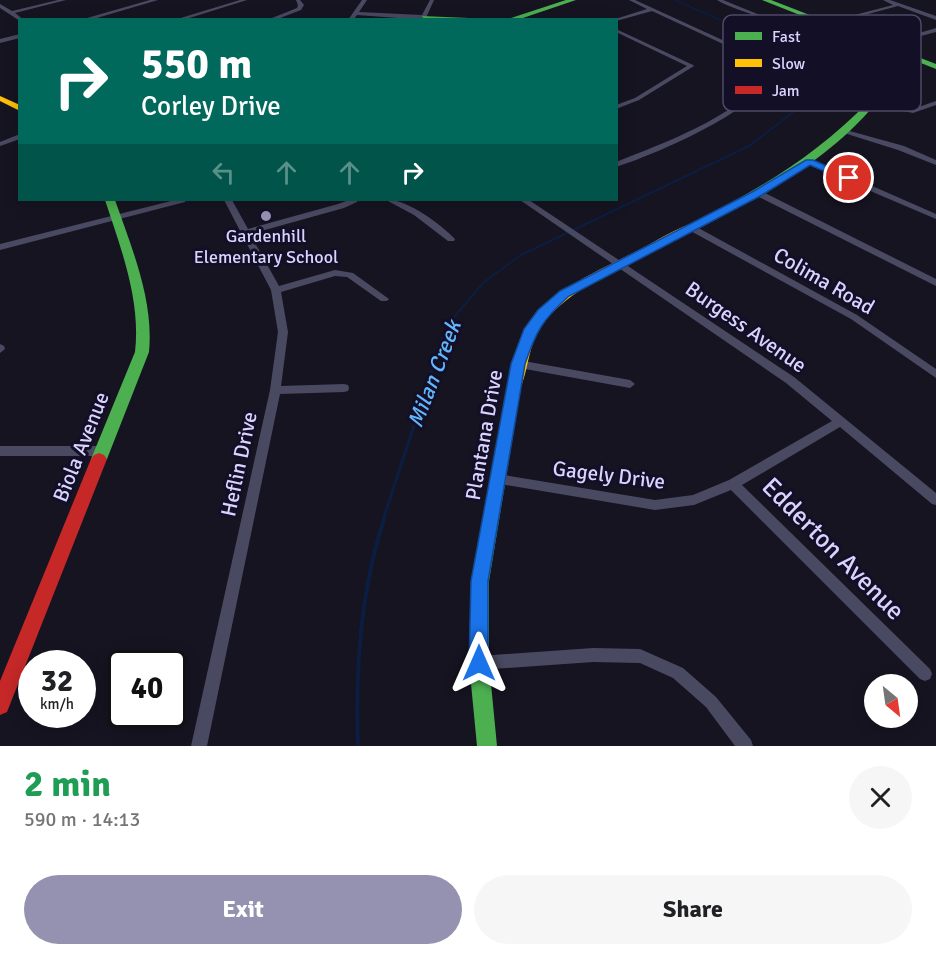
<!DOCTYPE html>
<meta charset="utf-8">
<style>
body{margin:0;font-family:Signika,sans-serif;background:#f6f6f6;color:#202124;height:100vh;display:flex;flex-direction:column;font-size:22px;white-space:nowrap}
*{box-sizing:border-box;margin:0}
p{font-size:20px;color:#757577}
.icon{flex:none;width:33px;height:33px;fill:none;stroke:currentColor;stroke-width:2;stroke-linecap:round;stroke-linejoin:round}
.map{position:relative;height:746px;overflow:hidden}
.drawer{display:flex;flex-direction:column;background:#fff;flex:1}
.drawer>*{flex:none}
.banner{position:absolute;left:18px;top:18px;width:600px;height:183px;border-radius:0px;box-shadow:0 3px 15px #0003;background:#00695c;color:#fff;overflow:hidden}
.needle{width:39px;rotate:151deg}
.tools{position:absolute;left:864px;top:674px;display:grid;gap:12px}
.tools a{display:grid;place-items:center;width:54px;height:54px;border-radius:50%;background:#fff;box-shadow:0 3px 15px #0003;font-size:30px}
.speed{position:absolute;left:18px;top:650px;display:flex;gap:12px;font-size:30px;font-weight:700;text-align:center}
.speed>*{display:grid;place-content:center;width:78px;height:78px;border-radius:50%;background:#fff;box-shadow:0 3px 15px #0003;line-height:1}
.speed small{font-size:15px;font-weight:400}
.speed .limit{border:3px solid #111;border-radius:9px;background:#fff;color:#111}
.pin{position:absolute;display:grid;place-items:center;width:51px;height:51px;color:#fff;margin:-26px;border:3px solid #fff;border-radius:50%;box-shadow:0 2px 6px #0007}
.me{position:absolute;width:66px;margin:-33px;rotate:0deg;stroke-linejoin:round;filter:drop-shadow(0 0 4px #0008)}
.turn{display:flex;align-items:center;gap:21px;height:126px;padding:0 24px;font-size:27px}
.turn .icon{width:78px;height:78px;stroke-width:2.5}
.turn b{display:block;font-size:42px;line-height:51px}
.lanes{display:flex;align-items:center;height:57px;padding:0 24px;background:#0003;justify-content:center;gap:30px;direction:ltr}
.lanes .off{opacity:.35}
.round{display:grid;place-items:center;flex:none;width:63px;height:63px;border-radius:32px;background:#f6f6f6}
.summary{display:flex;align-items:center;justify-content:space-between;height:102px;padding:0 24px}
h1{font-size:36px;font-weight:800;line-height:45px;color:#1e9e55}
.cta{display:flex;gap:12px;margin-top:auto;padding:12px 24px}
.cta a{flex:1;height:69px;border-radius:36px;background:#9591b1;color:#fff;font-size:24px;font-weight:800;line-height:69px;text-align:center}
.cta a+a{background:#f6f6f6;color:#202124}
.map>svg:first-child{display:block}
</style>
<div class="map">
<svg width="936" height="746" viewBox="0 0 936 746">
<rect width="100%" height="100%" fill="#161421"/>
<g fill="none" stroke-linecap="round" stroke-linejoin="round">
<path stroke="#0b1e41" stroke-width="1.5" d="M675,0L790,51L812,66L819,82L817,89"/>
<path stroke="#0b1e41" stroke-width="2" d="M441,341L454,317L484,282L521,255L749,146L814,96L817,87"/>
<path stroke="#0b1e41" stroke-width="3" d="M383,520L442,340"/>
<path stroke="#0b1e41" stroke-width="4" d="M358,746C355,669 360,592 384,519"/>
<g fill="#4a4962" fill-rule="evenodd">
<path d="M58,0H66L15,13L24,20L20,21L0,8V4L12,11Z"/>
<path d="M150,0H158L90,20H80Z"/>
<path d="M240,0H247L183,20H174Z"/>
<path d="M296,0H300L304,5L301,10L275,20H267L297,8L298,5Z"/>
<path d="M362,0H367L359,12L422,15L430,0H434L425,20L357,15L353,20H348Z"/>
<path d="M629,0H635L753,54L768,64L773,72C770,77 767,83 763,88C736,119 656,154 616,167V162C663,143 741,116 767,72L764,66L749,56L652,11L616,21V20H612L647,9Z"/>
<path d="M717,0H723L823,41L843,52L861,65L888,67V69L886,70L864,69L873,82L875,102L913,109L936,101V105L913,113L870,104C868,96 870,85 865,77C847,48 783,26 751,14C740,10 727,6 717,0Z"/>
<path d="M883,0H890L936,16V20L898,6L846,20L843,18L893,5Z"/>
<path d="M936,28V32L902,41L899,39Z"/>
<path d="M616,29L693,65L694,66L639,100L616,109V105L635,98L687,66L616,32Z"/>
<path d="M20,34V38L0,43V39Z"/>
<path d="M846,130L904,146L936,160V165L898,150L844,133V131Z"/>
<path d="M20,134V139L0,146V142Z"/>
<path d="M807,160H813L936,214V219L807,164Z"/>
<path d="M755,191H761L936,279V286L755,195Z"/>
<path d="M175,200H186L185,202L0,250V244Z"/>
<path d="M224,200H232L248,229L338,204L349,200H358L357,202L344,208L250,234L279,286L335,270L353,273L389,299L387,301H381L347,277L335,276L281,292L288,332L281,386L344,384L348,385L349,388L348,391L344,392L280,394L207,746H191L270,390L278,332L271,290Z"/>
<path d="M386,200C406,198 441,224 455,239L454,241H448L414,215Z"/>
<path d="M520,200H529L794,377L936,493V505L932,504L840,427L742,485L930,669L932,674L930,679L925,681L920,679L731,490L694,505L655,510L494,483L492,479L494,475L498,474L655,500L693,495L729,480L832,421L786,383Z"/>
<path d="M687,225H693L857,315L936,369V378L851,319L687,229Z"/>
<path d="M0,344L4,346L5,349L0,353Z"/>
<path d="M518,360L630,380L635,384L630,388L514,367L513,364L514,361Z"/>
<path d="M0,446H101L105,448L107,451L105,454L101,456H0Z"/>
<path d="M593,648L640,649L683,668L716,697L751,740L753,746H735L706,707L673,678L640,663L593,662L479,670L474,668L472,663L474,658L479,656Z"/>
</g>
<g fill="#4caf50" fill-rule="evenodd">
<path d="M566,0H576L517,20H505Z"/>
<path d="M762,0H771L936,64V69Z"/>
<path d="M422,16L469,18L472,20L424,19Z"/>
<path d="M869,101L876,103C830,159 766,193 703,226H695V222C761,188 817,155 869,101Z"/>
<path d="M105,200H115C132,249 154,300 149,352L107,459L104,463L99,465L94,463L91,459L135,352C141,300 121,249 105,200Z"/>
<path d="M514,382L521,387L489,581V663L497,746H477L469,663L471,581L507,387Z"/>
</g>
<g fill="#ffc107" fill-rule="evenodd">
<path d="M0,96L20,105V111L0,101Z"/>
<path d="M699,221L703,222V226C658,249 569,285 542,325C527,347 529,371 519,391H509L507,387C527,302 559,290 633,253C654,243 676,227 699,221Z"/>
</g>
<path fill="#c62828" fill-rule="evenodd" d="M99,453L104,455L107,459L7,712L0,715V681L91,459L94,455Z"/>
</g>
<path fill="#1a73e8" stroke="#114b97" stroke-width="1.5" d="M806,160H813L854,178L845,180L810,165L762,195L569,296C543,319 536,331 525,364L488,581V663L486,670L479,672L472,670L469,663L471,581L511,364L524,329L538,310L560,291L754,191Z"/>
<circle fill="#9591b1" stroke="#130f26" stroke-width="2" cx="266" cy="216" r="6"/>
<g text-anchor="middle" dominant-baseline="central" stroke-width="6" stroke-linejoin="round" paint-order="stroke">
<g font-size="18" fill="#d9d4ff" stroke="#130f26">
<text x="266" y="236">Gardenhill<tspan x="266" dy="21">Elementary School</tspan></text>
</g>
<g font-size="21" fill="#d9d4ff" stroke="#130f26">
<text transform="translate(824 281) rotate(30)">Colima Road</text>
<text transform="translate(746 327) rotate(35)">Burgess Avenue</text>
<text transform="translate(484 435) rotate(-80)">Plantana Drive</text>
<text transform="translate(81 447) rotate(-68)">Biola Avenue</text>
<text transform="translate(239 464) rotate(-78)">Heflin Drive</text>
<text transform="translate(609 475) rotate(7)">Gagely Drive</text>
</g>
<g font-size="22" font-style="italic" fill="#62b6ff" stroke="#130f26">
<text transform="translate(434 374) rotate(-69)">Milan Creek</text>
</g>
<g font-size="26" fill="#d9d4ff" stroke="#130f26">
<text transform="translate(833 549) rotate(45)">Edderton Avenue</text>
</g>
</g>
<rect x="723" y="15" width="198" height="96" rx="9" fill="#130f26" stroke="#4e4a67" stroke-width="1.5"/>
<rect x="735" y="32" width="27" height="8" fill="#4caf50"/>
<rect x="735" y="59" width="27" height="8" fill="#ffc107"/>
<rect x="735" y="86" width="27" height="8" fill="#c62828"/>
<g font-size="16" fill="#d9d4ff">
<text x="772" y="42">Fast</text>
<text x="772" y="69">Slow</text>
<text x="772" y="96">Jam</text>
</g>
</svg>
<div class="tools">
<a><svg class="needle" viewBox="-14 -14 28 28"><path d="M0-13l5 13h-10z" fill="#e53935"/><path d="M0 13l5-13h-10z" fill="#757577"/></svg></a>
</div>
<div class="speed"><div>32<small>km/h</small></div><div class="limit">40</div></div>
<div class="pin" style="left:849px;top:178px;background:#d93025"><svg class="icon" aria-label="arrive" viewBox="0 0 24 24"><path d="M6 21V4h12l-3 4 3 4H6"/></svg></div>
<svg class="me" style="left:479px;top:663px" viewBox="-20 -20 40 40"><path d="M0-17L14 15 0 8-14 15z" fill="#1a73e8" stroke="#fff" stroke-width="4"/></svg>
<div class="banner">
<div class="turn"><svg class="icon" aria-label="right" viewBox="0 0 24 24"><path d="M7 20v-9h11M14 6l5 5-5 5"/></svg><div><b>550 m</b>Corley Drive</div></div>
<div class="lanes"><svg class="icon off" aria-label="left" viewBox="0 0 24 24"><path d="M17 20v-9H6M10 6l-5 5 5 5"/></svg><svg class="icon off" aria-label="ahead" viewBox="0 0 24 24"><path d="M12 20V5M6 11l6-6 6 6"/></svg><svg class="icon off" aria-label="ahead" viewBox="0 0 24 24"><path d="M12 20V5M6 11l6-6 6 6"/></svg><svg class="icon" aria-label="right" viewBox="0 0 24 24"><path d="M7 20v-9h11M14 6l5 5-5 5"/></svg></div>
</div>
</div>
<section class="drawer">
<div class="summary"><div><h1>2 min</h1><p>590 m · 14:13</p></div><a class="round"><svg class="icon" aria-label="close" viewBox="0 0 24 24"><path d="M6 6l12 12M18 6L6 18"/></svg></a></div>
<div class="cta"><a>Exit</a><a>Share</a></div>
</section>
